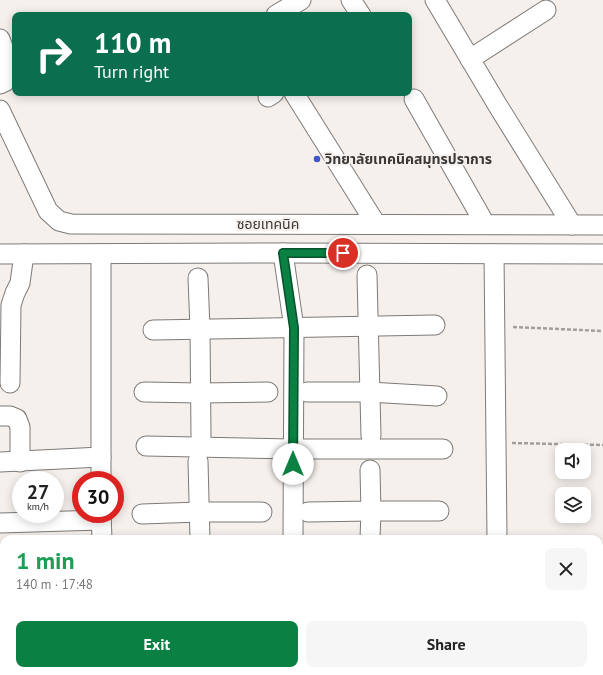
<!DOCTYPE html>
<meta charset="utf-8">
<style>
body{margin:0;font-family:"PT Sans","Noto Sans Thai",sans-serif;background:#f6f6f6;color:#222;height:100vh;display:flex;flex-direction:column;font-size:15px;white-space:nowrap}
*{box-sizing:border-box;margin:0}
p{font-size:13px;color:#767676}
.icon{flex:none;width:22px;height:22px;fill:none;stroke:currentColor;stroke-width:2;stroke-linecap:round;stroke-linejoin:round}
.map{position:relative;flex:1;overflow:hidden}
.details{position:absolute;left:0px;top:535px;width:603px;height:140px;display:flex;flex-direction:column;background:#fff;border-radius:12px 12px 0 0;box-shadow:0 2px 10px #0003}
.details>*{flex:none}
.top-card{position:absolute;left:12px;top:12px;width:400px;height:84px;border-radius:8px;box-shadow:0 2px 10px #0003;background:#0b6e4f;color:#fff;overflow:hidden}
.buttons{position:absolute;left:555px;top:443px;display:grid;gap:8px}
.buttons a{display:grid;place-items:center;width:36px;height:36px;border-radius:8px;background:#fff;box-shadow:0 2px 10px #0003;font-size:20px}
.speed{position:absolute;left:12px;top:471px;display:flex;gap:8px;font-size:20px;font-weight:700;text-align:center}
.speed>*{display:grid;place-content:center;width:52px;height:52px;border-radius:50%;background:#fff;box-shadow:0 2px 10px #0003;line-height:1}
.speed small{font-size:10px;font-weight:400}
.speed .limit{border:6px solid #d22;background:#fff;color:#111}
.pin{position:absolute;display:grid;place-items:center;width:34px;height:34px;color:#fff;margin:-17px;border:2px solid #fff;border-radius:50%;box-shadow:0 1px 4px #0007}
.me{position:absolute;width:44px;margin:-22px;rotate:0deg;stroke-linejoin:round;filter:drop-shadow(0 0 3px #0008)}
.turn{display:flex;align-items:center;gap:14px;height:84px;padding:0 16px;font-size:18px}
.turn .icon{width:52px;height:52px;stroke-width:2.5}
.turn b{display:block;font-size:28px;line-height:34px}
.round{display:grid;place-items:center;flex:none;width:42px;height:42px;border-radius:8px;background:#f6f6f6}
.overview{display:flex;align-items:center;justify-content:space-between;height:68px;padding:0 16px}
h1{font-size:24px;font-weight:700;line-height:30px;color:#1e9e55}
.primary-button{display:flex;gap:8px;margin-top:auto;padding:8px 16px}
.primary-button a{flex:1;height:46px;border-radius:8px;background:#0b8043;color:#fff;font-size:16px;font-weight:700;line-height:46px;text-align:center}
.primary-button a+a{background:#f6f6f6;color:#222}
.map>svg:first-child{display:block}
</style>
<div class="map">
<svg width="603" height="675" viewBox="0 0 603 675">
<rect width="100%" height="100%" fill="#f5f0ec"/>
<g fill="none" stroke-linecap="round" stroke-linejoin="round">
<defs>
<g id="minor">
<path d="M351,0L361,15"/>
<path d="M435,0L498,106L572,225"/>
<path d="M276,15L301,0"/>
<path d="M0,39L7,58L9,72L6,81L0,84"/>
<path d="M470,59L546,10"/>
<path d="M294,93L376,224"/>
<path d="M268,97L274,93"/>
<path d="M414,99L485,224"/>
<path d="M0,110L48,211L59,221L71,224L603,225"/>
<path d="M283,253L294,328L293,539"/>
<path d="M0,254L283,253L603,254"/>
<path d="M101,254V480"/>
<path d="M494,254L497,539"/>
<path d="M367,275L371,436"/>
<path d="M198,278L200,329L201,437"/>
<path d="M153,330L435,325"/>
<path d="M10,383L11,305L15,293L20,283L24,254"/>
<path d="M144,392L200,393L268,392"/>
<path d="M307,392H369L437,396"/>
<path d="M0,416H10L17,419L20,427V462"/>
<path d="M146,446L293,449H443"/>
<path d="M198,461L200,539"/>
<path d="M0,462L101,457"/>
<path d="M308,512L371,511L370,470"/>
<path d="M101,514L102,539"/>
<path d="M142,514L200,512H262"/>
<path d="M0,523L101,520"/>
<path d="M370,539L371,511H439"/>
<path d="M56,671L59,675"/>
<path d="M110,671V675"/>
<path d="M294,671V675"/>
<path d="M371,671V675"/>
<path d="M499,671V675"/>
<path d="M259,675V671"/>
</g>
</defs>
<use href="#minor" stroke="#7e7a77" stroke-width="21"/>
<g stroke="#a29e9c" stroke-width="2.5" stroke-dasharray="4 2" stroke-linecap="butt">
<path d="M513,327L603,331"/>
<path d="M512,443L603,445"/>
<path d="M599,568H603"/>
</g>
<use href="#minor" stroke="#fff" stroke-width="19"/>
</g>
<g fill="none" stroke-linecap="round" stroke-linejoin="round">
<defs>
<path id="route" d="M293,464L294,328L283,253H343"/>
</defs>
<use href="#route" stroke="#07532c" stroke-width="10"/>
<use href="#route" stroke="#0b8043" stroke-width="7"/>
</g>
<circle fill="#4355c9" stroke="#f5f0ec" stroke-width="1.5" cx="317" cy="159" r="4"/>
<g text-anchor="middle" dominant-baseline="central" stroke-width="4" stroke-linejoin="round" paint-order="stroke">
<g font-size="14" font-weight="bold" fill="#3a3837" stroke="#f5f0ec" text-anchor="start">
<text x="325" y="159">วิทยาลัยเทคนิคสมุทรปราการ</text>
</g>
<g font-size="14" fill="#3a3837" stroke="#f5f0ec">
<text x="268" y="224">ซอยเทคนิค</text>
</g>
</g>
</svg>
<div class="buttons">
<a><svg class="icon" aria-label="sound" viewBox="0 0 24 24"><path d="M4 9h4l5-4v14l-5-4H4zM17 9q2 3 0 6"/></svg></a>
<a><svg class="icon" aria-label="layers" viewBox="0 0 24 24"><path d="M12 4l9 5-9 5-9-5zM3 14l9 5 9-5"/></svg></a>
</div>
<div class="speed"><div>27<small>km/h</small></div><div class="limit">30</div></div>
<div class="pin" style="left:343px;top:253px;background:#d93025"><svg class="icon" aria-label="arrive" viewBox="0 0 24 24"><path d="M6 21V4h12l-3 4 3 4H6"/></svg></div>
<svg class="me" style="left:293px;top:464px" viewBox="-20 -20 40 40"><circle r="19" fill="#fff"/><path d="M0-13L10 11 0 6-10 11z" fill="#0b8043"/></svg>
<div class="top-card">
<div class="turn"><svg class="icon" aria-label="right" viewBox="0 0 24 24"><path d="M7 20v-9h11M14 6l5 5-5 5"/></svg><div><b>110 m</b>Turn right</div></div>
</div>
<section class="details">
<div class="overview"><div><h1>1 min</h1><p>140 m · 17:48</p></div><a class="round"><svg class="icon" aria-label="close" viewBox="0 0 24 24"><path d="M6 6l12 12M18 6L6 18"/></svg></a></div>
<div class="primary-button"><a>Exit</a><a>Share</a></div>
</section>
</div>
